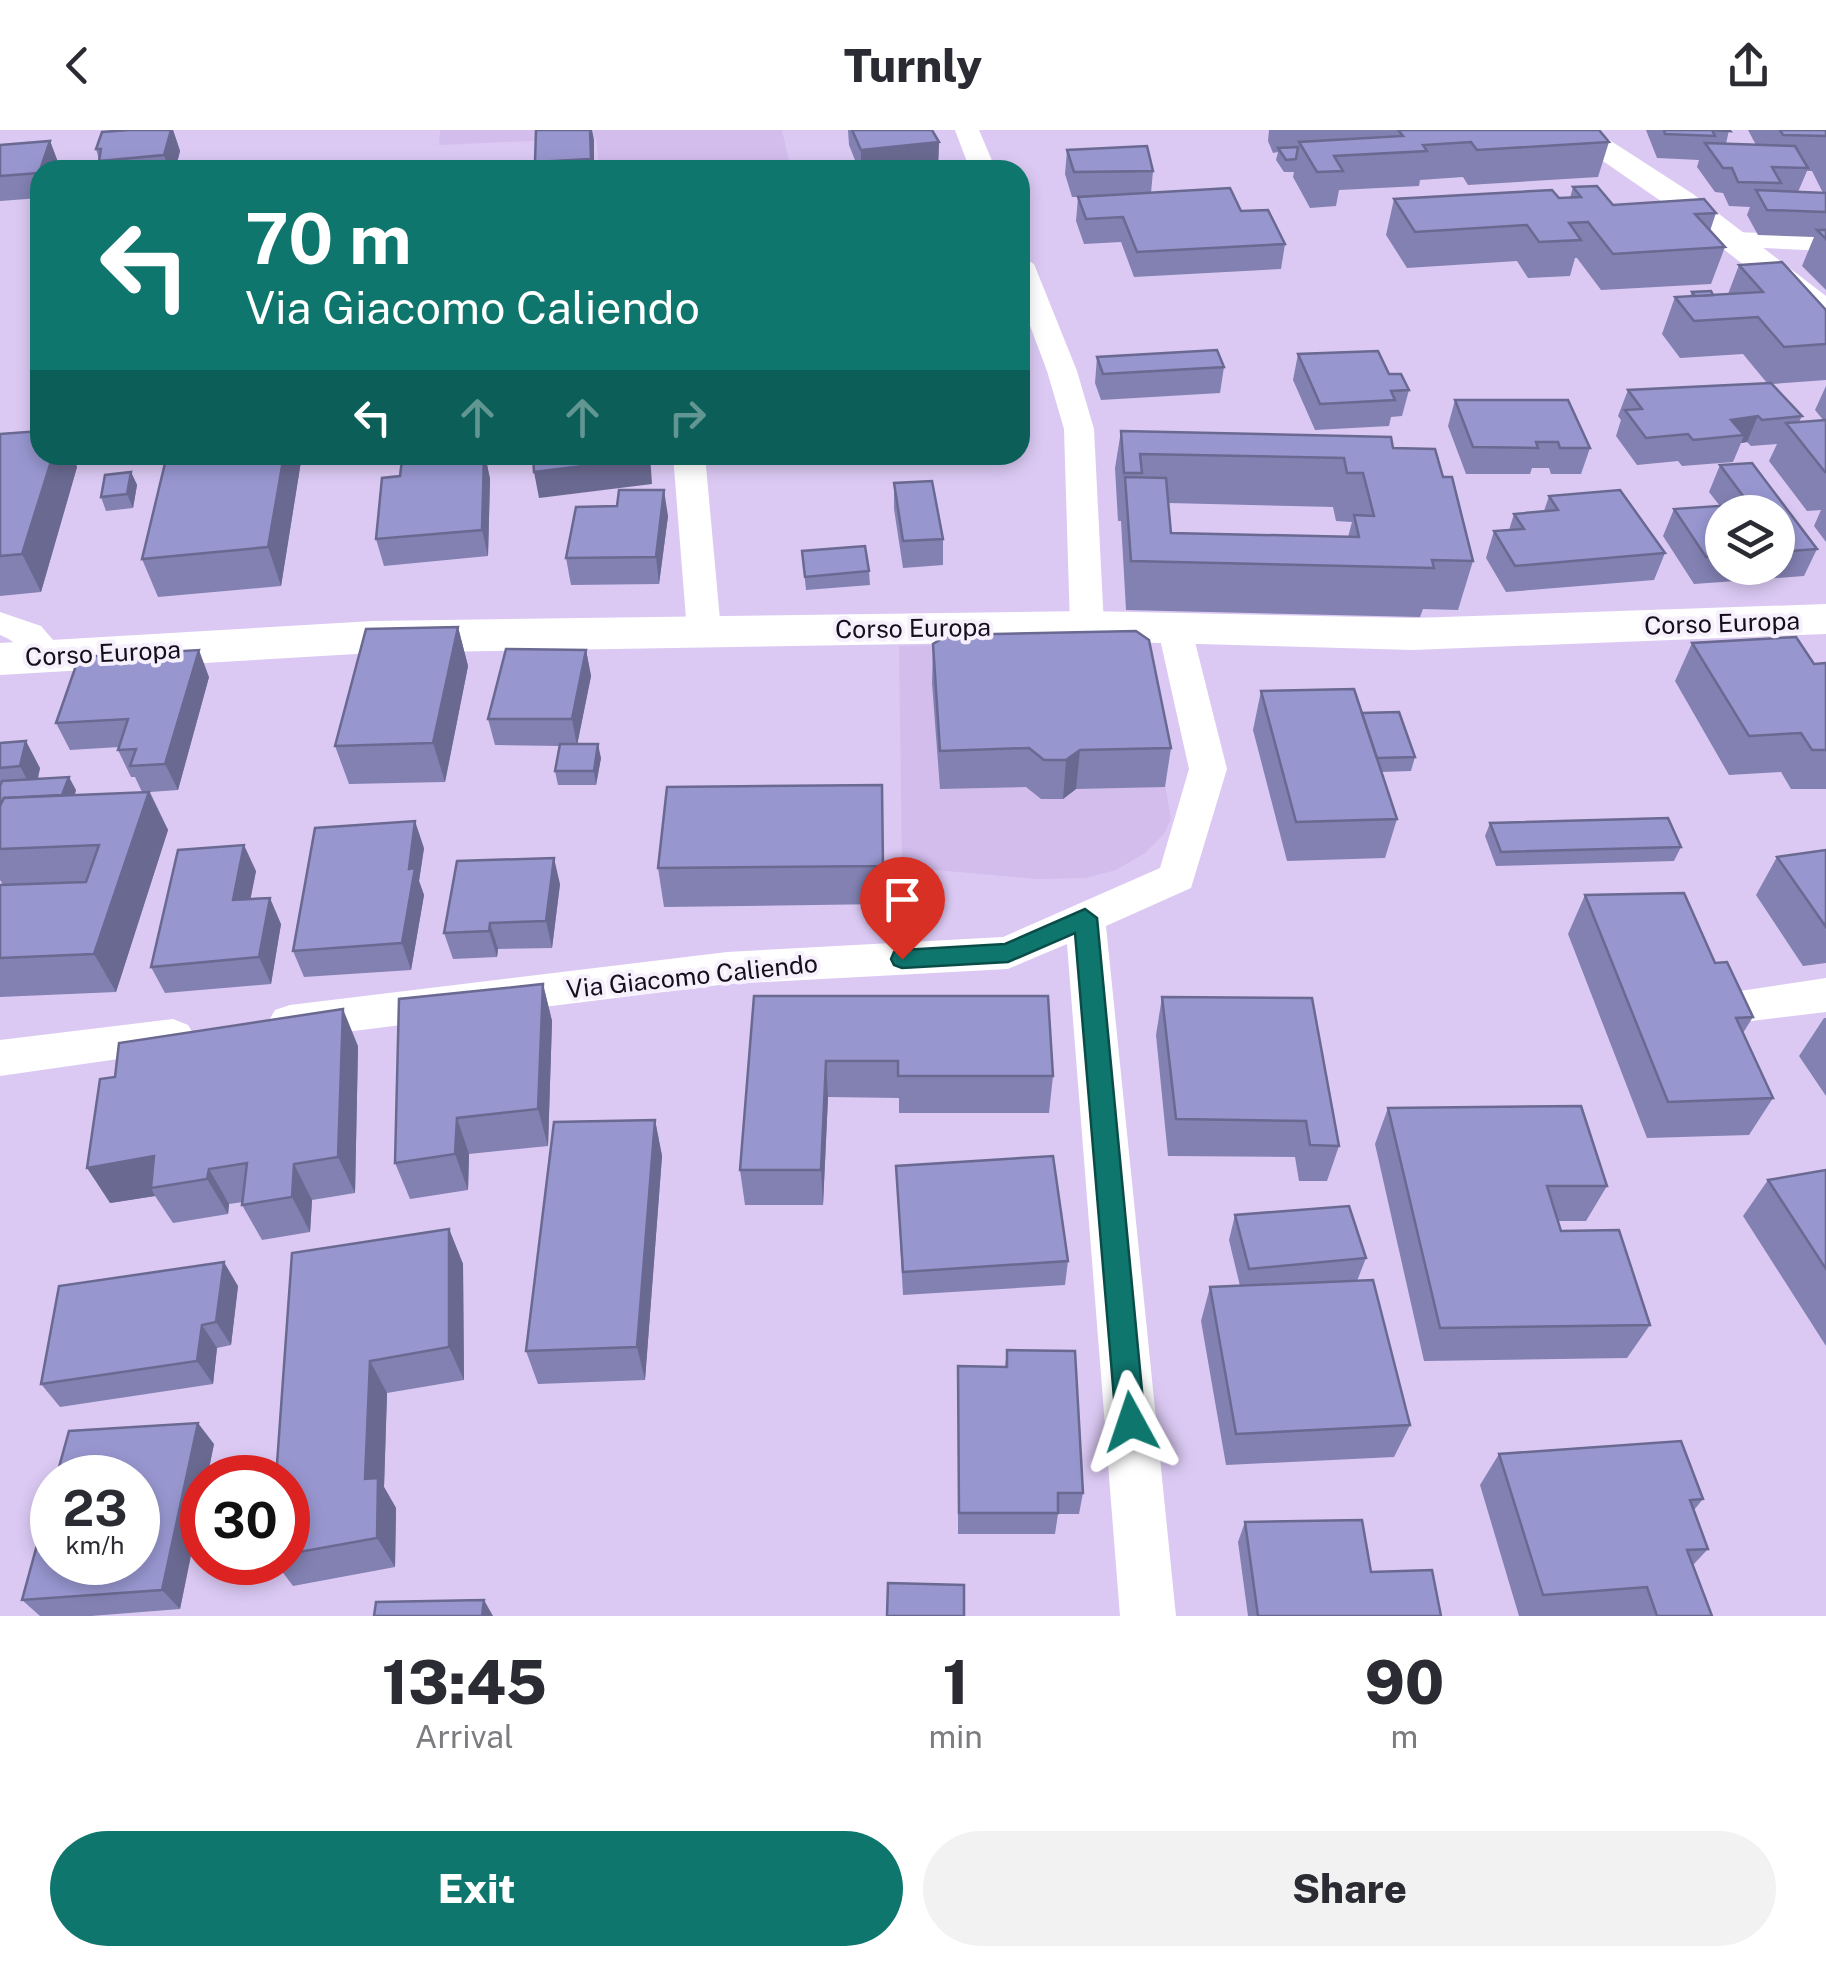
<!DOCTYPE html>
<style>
body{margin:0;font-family:"Public Sans",sans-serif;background:#f2f2f3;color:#2b2b33;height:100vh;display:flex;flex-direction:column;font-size:38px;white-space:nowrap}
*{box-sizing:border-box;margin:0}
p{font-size:32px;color:#7c7c81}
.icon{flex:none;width:55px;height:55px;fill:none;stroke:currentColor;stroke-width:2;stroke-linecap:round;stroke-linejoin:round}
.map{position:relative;height:1486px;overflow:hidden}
.drawer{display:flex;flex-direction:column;background:#fff;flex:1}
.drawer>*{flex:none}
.guide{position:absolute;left:30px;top:30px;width:1000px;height:305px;border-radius:30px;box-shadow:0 5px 15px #0003;background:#0f766e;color:#fff;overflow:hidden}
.tools{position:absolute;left:1705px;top:365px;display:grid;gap:20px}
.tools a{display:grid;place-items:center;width:90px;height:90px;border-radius:50%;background:#fff;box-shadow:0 5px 15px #0003;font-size:50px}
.speed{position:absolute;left:30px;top:1325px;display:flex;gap:20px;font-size:50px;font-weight:700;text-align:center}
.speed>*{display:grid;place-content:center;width:130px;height:130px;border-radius:50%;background:#fff;box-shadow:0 5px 15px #0003;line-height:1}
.speed small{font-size:25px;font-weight:400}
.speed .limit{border:15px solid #d22;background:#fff;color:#111}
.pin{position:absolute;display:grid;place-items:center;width:85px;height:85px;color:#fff;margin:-102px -42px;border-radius:50% 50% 50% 0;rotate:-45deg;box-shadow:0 0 10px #0007}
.pin .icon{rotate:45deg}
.me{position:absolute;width:110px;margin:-55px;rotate:355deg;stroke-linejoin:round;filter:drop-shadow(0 0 8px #0008)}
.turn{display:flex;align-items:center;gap:35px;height:210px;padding:0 50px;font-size:45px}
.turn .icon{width:130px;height:130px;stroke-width:2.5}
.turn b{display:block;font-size:70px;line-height:85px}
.lanes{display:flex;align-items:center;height:95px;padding:0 50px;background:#0003;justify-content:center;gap:50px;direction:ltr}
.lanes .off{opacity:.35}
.eta{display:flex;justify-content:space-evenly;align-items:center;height:170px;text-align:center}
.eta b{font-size:60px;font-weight:800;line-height:70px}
.cta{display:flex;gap:20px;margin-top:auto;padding:20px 50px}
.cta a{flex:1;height:115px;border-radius:60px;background:#0f766e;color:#fff;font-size:40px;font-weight:800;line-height:115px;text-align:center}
.cta a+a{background:#f2f2f3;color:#2b2b33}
header{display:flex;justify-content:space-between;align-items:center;height:130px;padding:0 50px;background:#fff;font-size:45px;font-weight:800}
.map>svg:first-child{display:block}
</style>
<header><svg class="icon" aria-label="back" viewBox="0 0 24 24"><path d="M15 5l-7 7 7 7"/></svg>Turnly<svg class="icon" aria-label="share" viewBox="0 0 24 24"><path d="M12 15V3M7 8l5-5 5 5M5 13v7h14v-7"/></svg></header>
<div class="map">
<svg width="1826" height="1486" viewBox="0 0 1826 1486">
<rect width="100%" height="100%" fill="#dbc9f3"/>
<g fill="#d2bded">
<path d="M440,0H782L791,40H600L596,8L439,15Z"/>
<path d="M985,514L1142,520L1171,689L1164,704L1145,723L1116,740L1086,748L1037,749L902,737L899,516Z"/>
</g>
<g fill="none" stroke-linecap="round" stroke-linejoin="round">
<g fill="#fff" fill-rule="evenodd">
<path d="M955,0H979L996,40H970Z"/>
<path d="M1733,102L1826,105V121L1724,116L1720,110Z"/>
<path d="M1020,126L1034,134L1077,241L1094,299L1104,496L1099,504L1087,507L1075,504L1070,496L1064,299L1047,241L1020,169Z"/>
<path d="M673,325H705L721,501L716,509L704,512L692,509L687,501Z"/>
<path d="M0,482L41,496L67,526L62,534C34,542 25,514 0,505Z"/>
<path d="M1175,489L1187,492L1192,500L1227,639L1191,758L1106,796L1176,1486H1120L1067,814L1008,839L727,854L290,909L275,904L268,892L275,880L290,875L727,822L1003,807L1160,738L1189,639L1158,500L1163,492Z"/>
<path d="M1826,848V882L1735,893L1720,888L1714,876L1720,864Z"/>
<path d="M173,889L188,895L195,907L188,919L0,946V910Z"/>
</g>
<path fill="#fff" fill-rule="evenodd" d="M1558,0H1594L1693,64L1826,166V194L1814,190L1671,78Z"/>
<path fill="#fff" fill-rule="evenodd" d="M1826,474V504L1413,520L1087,511L373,523L0,545V513L373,491L1087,481L1413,488Z"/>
</g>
<g fill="#8281b2" fill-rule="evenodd">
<path d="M129,0H173L180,21L175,40H102L96,19Z"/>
<path d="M848,0H932L939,12L938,37L927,38L928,40H859L849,15Z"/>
<path d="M1269,0H1599L1609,12L1598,47L1468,55L1463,47L1420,50L1419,56L1339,60L1336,76L1310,78L1293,47L1294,42H1284L1276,30L1278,22L1273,23L1268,11Z"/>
<path d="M1646,0H1729L1726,14L1756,15L1748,0H1826V160L1802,136L1814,107L1758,105L1747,85L1750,77L1729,76L1723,63L1715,62L1697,37L1699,30L1657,28ZM1807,41H1812L1823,63L1798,62Z"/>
<path d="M594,10V40H537L535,32Z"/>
<path d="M50,11L59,35L40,40V68L0,71V15Z"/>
<path d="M1067,20L1153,41L1151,63L1241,81L1285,114L1281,139L1134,147L1121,112L1084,114L1076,91L1078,67H1072L1065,44Z"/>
<path d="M1573,57L1613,75L1716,83L1710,101L1725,117L1711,154L1601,160L1577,128H1575L1570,146L1528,148L1517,131L1407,138L1386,105L1394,69L1570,68Z"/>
<path d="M1739,135L1826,180V250L1772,254L1802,286L1799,292L1824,291L1815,280L1826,256V412L1814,396L1821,380L1807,381L1769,331L1777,314L1751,316L1747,312L1741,313L1733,332L1682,336L1678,331L1637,335L1616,306L1621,290L1618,286L1628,260L1767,253L1743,224L1680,228L1662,204L1675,167L1690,166L1692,162L1713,165L1728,164Z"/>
<path d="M1298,224L1389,244L1409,260L1402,286L1391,287L1389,296L1315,300L1293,250Z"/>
<path d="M1097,227L1224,237L1220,263L1101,270L1095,253Z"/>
<path d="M1455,270L1590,318L1581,344H1551L1549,338H1532L1530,344H1466L1448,296Z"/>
<path d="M1121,301L1393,318L1443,347L1473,431L1458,480L1423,479L1420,487L1126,480L1121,391H1118L1115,338ZM1168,373L1333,377L1336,391L1352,392L1348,407L1171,403Z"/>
<path d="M0,304L40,325H72L77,337L41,462L0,466Z"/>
<path d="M302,325L281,456L158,467L142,429Z"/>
<path d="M485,325L490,349L488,426L384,436L376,409L400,346Z"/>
<path d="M1752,333L1817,419L1804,446L1694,454L1663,406L1674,379L1720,376L1709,362L1720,335ZM1722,382H1778V438H1722Z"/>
<path d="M131,342L137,355L133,378L106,381L101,367Z"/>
<path d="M894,353L943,409V435L903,438L894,379Z"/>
<path d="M1549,366L1665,423L1654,450L1506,462L1486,428L1494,401L1509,400L1514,384L1544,381Z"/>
<path d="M617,376L668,386L659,454L571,455L566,428Z"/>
<path d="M802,421L869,441L870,455L806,460Z"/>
<path d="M458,497L468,536L445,652L349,654L335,616Z"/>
<path d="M1692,513L1814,534L1826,533V659H1791L1781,642L1729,645L1675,551Z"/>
<path d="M933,514L1171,618L1165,657L1076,659L1063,669H1041L1026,657L940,659L932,553Z"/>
<path d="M586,520L591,546L577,614L601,628L596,655H558L555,641L560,616L495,615L488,589Z"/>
<path d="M209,547L178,660L150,662L168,700L116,862L0,867V755H3L0,750V613L40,638L38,649L76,660L75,665L142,662L135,647H131L118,620L119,617L70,620L56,593Z"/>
<path d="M1261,561L1362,584L1415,627L1411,641L1381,642L1397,689L1385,728L1287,731L1253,600Z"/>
<path d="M882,655L884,774L664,777L658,738Z"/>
<path d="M1490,693L1681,717L1674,731L1496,736L1485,706Z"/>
<path d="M424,718L419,751L424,765L411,840L304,847L293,821Z"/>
<path d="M1826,720V833L1803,836L1756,765L1777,727Z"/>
<path d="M256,741L250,769L281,794L271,854L165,863L151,837Z"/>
<path d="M560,754L552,818L498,819L497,827L453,829L444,803Z"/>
<path d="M1585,765L1715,833L1753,887L1743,903L1773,968L1749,1005L1647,1008L1568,804Z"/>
<path d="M543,854L552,891L548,1016L469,1024L468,1060L410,1069L395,1033Z"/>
<path d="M754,866L1053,946L1049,983H899V968L828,967L823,1075H745L740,1040Z"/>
<path d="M1162,867L1339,1016L1327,1051H1299L1295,1027L1168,1026L1156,905Z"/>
<path d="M1824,888H1826V966L1799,926Z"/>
<path d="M358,916L355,1063L312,1070L310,1102L262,1110L242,1075L243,1072L229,1074L228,1084L173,1093L155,1066L110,1073Z"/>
<path d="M1388,978L1607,1056L1586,1091H1558L1561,1101L1650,1195L1627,1228L1424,1231L1375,1014Z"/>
<path d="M655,990L662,1026L645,1250L538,1254L526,1221Z"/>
<path d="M896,1036L1068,1131L1065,1155L903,1165Z"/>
<path d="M1826,1040V1216L1743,1086L1768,1050Z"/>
<path d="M1235,1085L1366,1128L1357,1151L1410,1295L1394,1327L1226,1335L1201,1191L1210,1157L1240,1156L1229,1110Z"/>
<path d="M449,1099L463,1134L464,1250L387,1263L384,1357L396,1378L395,1437L293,1456L275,1432H288V1348Z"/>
<path d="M238,1156L231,1215L217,1218L213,1254L60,1277L41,1254Z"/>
<path d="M1007,1220L1083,1363L1079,1384H1058L1055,1404H958V1236L1005,1237Z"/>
<path d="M214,1314L180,1479L91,1486H40L22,1470Z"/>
<path d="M1499,1324L1703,1369L1694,1380L1708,1419L1693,1435L1712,1486H1519L1480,1355Z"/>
<path d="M1245,1392L1371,1442L1441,1486H1248L1238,1412Z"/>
</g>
<g fill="#6a6991">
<path d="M171,0H173L180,21L175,40H169L164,25Z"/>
<path d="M590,0H592L594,10V40H592L591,29Z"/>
<path d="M50,11L59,35L57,40H40V45L39,43Z"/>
<path d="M939,12L938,37L905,40H861V20Z"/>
<path d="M1758,286L1747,312L1741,313L1744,305L1731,290Z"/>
<path d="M53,325H72L77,337L41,462L22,424Z"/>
<path d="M284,325H302L281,456L268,417Z"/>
<path d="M485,325L490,349L488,426L482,400Z"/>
<path d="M650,325L652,354L539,368L534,342Z"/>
<path d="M131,342L137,355L133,378L127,364Z"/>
<path d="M664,360L668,386L659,454L656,427Z"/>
<path d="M458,497L468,536L445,652L433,613Z"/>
<path d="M199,520L209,547L178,660L165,634Z"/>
<path d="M586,520L591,546L577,616L572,589Z"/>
<path d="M26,611L40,638L34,663L20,636Z"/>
<path d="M598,614L601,628L596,655L594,641Z"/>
<path d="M1080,620L1076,659L1063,669L1066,630Z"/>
<path d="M69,647L76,660L60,704L53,691Z"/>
<path d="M149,662L168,700L116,862L94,824Z"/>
<path d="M415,691L424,718L419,751L424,765L411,840L402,813Z"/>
<path d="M244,715L256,741L245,797L233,770Z"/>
<path d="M554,728L560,754L552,818L546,791Z"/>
<path d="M270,768L281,794L271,854L259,827Z"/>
<path d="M490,793L498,819L497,827L489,801Z"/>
<path d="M543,854L552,891L548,1016L538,979Z"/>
<path d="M343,879L358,916L355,1063L338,1027Z"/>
<path d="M826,931L828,967L823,1075L821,1040Z"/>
<path d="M457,988L469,1024L468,1060L455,1024Z"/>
<path d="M655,990L662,1026L645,1250L637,1217Z"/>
<path d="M154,1026L151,1058L155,1066L110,1073L87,1038Z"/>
<path d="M294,1034L312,1070L310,1102L292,1067Z"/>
<path d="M209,1039L229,1074L228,1084L207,1049Z"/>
<path d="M449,1099L463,1134L464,1250L449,1217Z"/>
<path d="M224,1132L238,1156L231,1215L216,1192Z"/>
<path d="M202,1195L217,1218L213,1254L197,1231Z"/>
<path d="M370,1231L387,1263L384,1357L396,1378L395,1437L377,1408L365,1349Z"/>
<path d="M198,1293L214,1314L207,1348H202V1370L180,1479L162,1460Z"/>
<path d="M484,1470L493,1486H482Z"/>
</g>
<g fill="#9796cf" stroke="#6a6991" stroke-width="2.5">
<path d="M129,0H171L164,25L99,31L101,19H96L102,2Z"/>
<path d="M536,0H590L591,29L535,32Z"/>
<path d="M852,0H932L939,12L861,20Z"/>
<path d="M1398,0H1599L1609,12L1477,20L1471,12L1423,15L1427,21L1334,26L1343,41L1317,42L1299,12L1403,6Z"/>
<path d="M1664,0H1729L1730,1L1712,0L1715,6L1665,4Z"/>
<path d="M1780,0H1826V6L1783,5Z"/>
<path d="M50,11L39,43L0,46V15Z"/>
<path d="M1705,13L1795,16L1808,38L1772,37L1781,53L1738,52L1732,38H1723Z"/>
<path d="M1147,16L1153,41L1074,42L1067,20Z"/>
<path d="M1298,17L1296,29L1286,30L1278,18Z"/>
<path d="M927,35L928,40H899L898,36Z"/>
<path d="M1597,56L1613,75L1704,69L1716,83L1695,84L1725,117L1613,124L1588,92L1569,93L1581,110L1539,112L1527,95L1415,102L1394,69L1552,60L1559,68L1581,67L1573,57Z"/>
<path d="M1230,58L1241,81L1268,80L1285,114L1137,122L1123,87L1086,89L1078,67Z"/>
<path d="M1756,60L1826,63V82L1767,80Z"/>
<path d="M1817,100H1826V109Z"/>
<path d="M1782,132L1826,180V214L1784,217L1758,187L1694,191L1675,167L1763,162L1739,135Z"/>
<path d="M1711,161L1713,165L1695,166L1692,162Z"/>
<path d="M1217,220L1224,237L1103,244L1097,227Z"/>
<path d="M1378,221L1389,244H1401L1409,260L1391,261L1395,270L1320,274L1298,224Z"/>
<path d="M1771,253L1802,286L1762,290L1758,286L1731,290L1744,305L1693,310L1688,304L1646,308L1625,280L1642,279L1628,260Z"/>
<path d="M1455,270H1568L1590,318H1560L1558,312H1536L1538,318L1473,317Z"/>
<path d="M1826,290V342H1825L1786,293Z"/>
<path d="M40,301V325H53L22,424L0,426V304Z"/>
<path d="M1121,301L1391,307L1393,318L1435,319L1443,347H1452L1473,431L1432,430L1434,438L1131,431L1125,347L1166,348L1171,403L1359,407L1354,385L1374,386L1363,343H1347L1344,328L1140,324L1142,343H1124Z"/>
<path d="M167,325H284L268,417L142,429Z"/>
<path d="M457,325H484L482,400L376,409L382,348L400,346L402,330Z"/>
<path d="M533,325H648V328L534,342Z"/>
<path d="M1752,333L1817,419L1778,422V382H1722V426L1706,427L1674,379L1749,374L1720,335Z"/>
<path d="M131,342L127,364L101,367L105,345Z"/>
<path d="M932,351L943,409L903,411L894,353Z"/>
<path d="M619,360H664L656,427L566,428L576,377L617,376Z"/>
<path d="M1620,360L1665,423L1515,436L1494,401L1524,399L1514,384L1558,380L1549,366Z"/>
<path d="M865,416L869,441L805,447L802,421Z"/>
<path d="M458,497L433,613L335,616L366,499Z"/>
<path d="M1136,501L1149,510L1171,618L1080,620L1066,630H1044L1029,618L940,621L933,514L948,505Z"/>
<path d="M1796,507L1814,534L1826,533V620H1812L1801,603L1749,606L1692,513Z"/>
<path d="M506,519L586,520L572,589H488Z"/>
<path d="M199,520L165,634L130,636L136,619L118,620L128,589L56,593L79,527Z"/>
<path d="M1354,559L1397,689L1296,692L1261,561Z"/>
<path d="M1399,582L1415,627L1377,628L1362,583Z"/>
<path d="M26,611L20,636L0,638V613Z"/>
<path d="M560,614H598L594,641H555Z"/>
<path d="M69,647L62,665L4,668L0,675V656L2,651Z"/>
<path d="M882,655L883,736L658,738L667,657Z"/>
<path d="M149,662L94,824L0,828V755L86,752L99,715L0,719V676L4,668Z"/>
<path d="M1668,688L1681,717L1501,722L1490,693Z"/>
<path d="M415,691L409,739L415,738L402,813L293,821L315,698Z"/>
<path d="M244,715L233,770L270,768L259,827L151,837L178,720Z"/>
<path d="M1826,720V797L1777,727Z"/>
<path d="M554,728L546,791L490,793L489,801L444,803L457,731Z"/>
<path d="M1684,763L1715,833L1727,832L1753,887L1736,888L1773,968L1668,972L1585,765Z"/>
<path d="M543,854L538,979L457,988L455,1024L395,1033L399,869Z"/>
<path d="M754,866H1048L1053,946H898V931H826L821,1040H740Z"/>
<path d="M1162,867L1312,868L1339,1016L1310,1015L1306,991L1176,989Z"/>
<path d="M343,879L338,1027L294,1034L292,1067L242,1075L247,1033L209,1039L207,1049L151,1058L154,1026L87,1038L100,949L115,947L119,913Z"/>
<path d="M1581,976L1607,1056H1547L1561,1101L1619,1100L1650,1195L1440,1198L1388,978Z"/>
<path d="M655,990L637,1217L526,1221L554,992Z"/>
<path d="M1053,1026L1068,1131L903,1142L896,1036Z"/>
<path d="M1826,1040V1139L1768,1050Z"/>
<path d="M1349,1076L1366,1128L1249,1139L1235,1085Z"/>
<path d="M449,1099V1217L370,1231L365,1349L378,1348L377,1408L288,1424V1348H276L292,1123Z"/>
<path d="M224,1132L216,1192L202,1195L197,1231L41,1254L59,1156Z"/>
<path d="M1373,1150L1410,1295L1236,1304L1210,1157Z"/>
<path d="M1007,1220L1075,1221L1083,1363H1058V1383H959L958,1236L1007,1237Z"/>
<path d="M198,1293L162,1460L22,1470L52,1360V1432H138V1348H56L69,1301Z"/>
<path d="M1681,1311L1703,1369L1690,1370L1708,1419L1687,1420L1712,1486H1657L1647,1457L1543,1465L1499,1324Z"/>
<path d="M1362,1390L1371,1442L1432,1440L1441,1486H1258L1245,1392Z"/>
<path d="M888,1453L964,1455V1486H887Z"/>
<path d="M484,1470L482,1486H374L376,1472Z"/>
</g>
<path fill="#0f766e" stroke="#0a4d48" stroke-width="2.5" d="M1085,779L1097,788L1145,1292L1141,1302L1131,1306L1120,1302L1116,1292L1075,803L1008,832L902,838L894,835L891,829L894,822L902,820L1005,814Z"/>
<g text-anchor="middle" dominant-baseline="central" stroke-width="8" stroke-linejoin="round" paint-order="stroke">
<g font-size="25" fill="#150e1d" stroke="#f6f0fd">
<text transform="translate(1722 493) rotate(-2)">Corso Europa</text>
<text transform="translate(913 498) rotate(-1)">Corso Europa</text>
<text transform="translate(103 523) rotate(-3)">Corso Europa</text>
<text transform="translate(692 846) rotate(-6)">Via Giacomo Caliendo</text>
</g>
</g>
</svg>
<div class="tools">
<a><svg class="icon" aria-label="layers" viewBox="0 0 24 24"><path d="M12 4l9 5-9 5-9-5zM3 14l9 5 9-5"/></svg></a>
</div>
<div class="speed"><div>23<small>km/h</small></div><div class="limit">30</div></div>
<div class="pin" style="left:902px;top:829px;background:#d93025"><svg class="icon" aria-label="arrive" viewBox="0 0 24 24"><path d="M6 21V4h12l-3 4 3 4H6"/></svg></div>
<svg class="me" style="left:1131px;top:1292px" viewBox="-20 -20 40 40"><path d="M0-17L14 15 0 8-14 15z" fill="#0f766e" stroke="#fff" stroke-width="4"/></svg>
<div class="guide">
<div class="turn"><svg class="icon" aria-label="left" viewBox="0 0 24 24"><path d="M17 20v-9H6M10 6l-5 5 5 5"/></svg><div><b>70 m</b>Via Giacomo Caliendo</div></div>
<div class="lanes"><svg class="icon" aria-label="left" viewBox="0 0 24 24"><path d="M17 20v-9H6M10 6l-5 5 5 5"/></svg><svg class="icon off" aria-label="ahead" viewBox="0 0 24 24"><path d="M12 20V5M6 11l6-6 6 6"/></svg><svg class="icon off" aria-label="ahead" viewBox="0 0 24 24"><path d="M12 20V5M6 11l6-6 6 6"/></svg><svg class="icon off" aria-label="right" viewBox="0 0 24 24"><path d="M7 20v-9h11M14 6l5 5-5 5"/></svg></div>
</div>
</div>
<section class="drawer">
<div class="eta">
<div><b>13:45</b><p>Arrival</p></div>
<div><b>1</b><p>min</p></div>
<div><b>90</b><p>m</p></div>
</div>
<div class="cta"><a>Exit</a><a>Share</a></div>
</section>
